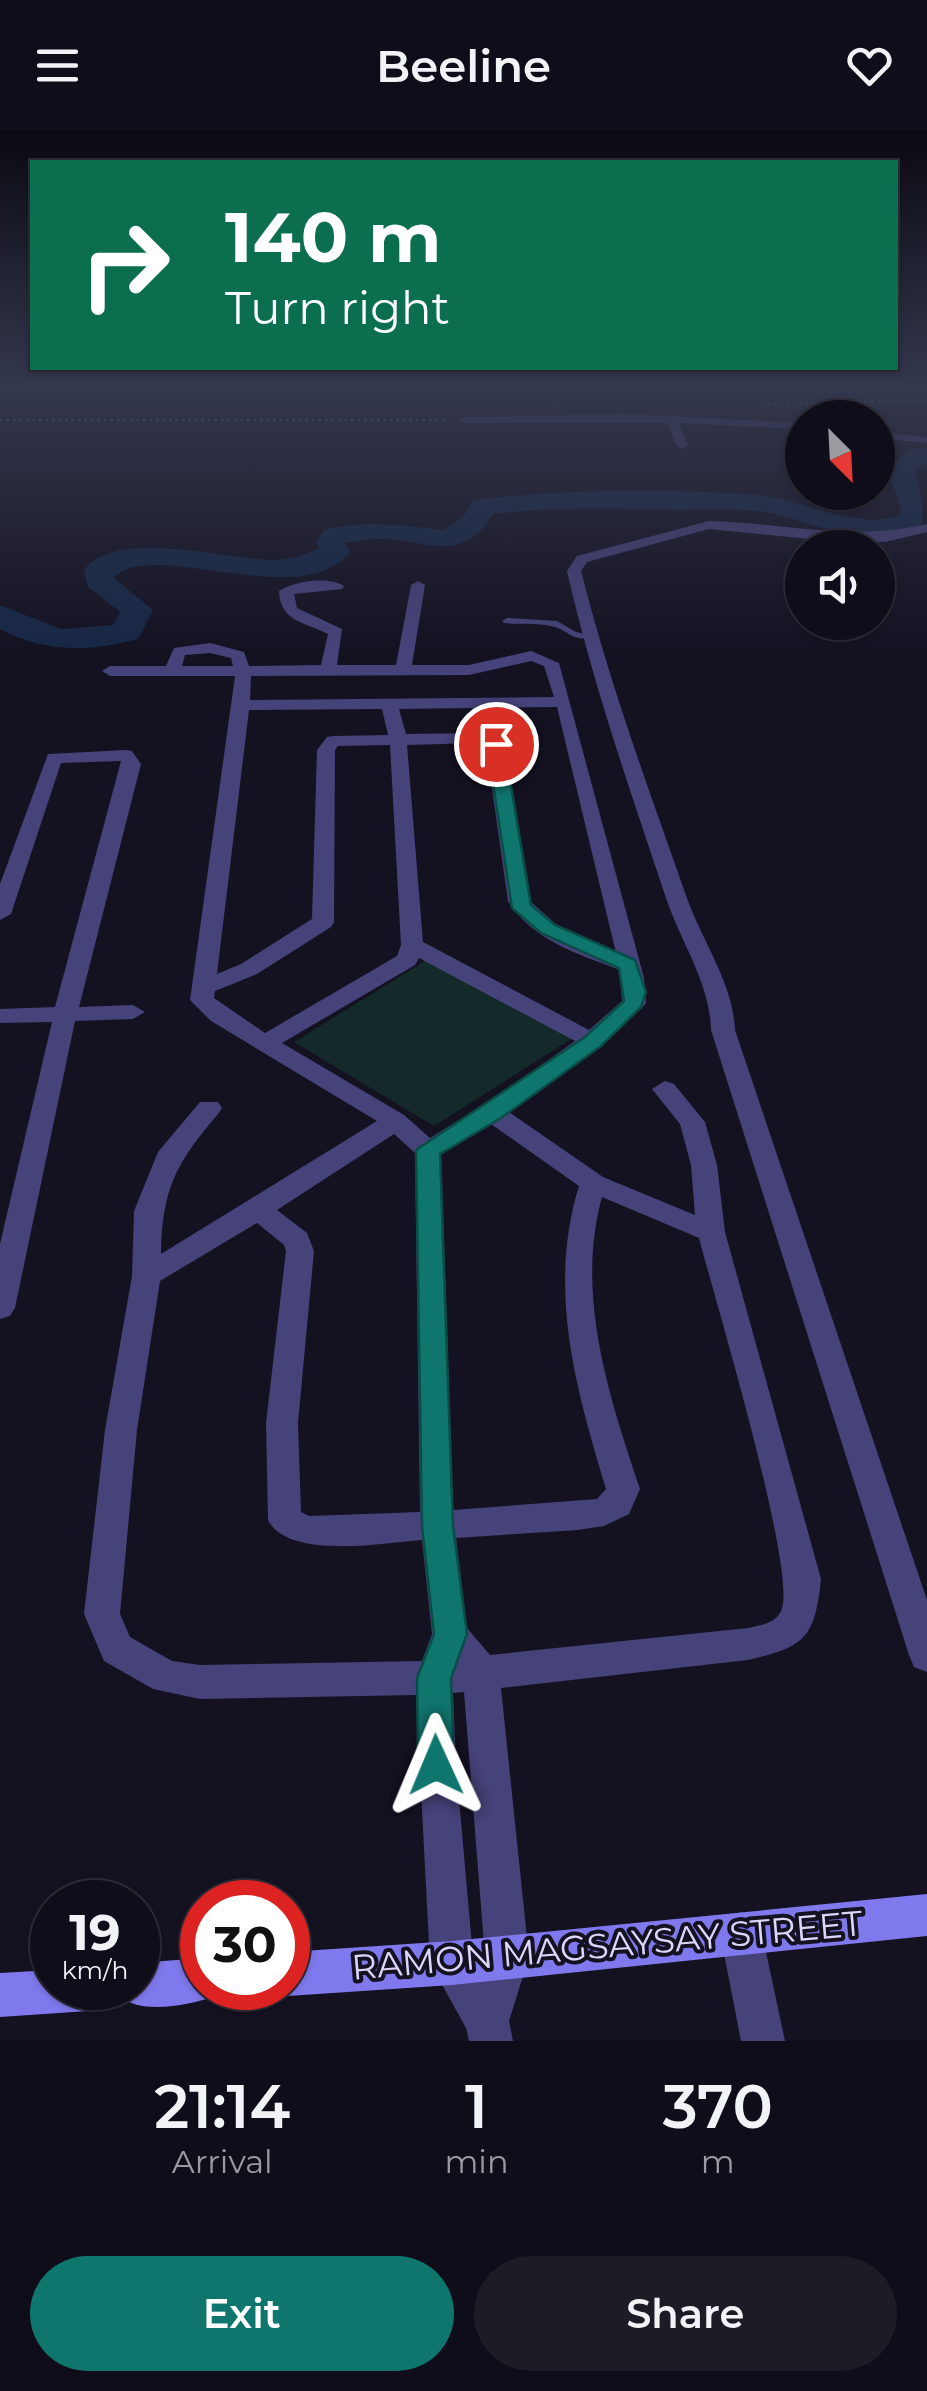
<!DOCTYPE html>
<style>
body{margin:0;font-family:Montserrat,sans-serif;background:#1d1b26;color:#f1f3f6;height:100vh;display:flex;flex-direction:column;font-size:38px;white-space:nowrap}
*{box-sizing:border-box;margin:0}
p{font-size:32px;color:#9b9ca2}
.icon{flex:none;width:55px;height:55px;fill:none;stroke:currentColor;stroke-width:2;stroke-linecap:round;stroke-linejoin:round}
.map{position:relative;height:1911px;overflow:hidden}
.side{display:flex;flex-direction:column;background:#0f0d19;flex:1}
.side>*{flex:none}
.guide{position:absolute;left:30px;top:30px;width:868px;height:210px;border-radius:0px;box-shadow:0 2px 8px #0004,0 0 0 2px #2f2d38;background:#0b6e4f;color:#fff;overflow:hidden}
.needle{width:65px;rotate:156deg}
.buttons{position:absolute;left:785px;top:270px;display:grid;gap:20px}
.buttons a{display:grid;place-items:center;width:110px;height:110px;border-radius:50%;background:#0f0d19;box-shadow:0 2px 8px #0004,0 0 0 2px #2f2d38;font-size:50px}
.speed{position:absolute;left:30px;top:1750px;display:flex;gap:20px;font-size:50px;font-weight:700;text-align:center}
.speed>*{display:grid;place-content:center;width:130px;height:130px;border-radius:50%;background:#0f0d19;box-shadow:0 2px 8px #0004,0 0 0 2px #2f2d38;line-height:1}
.speed small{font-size:25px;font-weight:400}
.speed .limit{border:15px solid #d22;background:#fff;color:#111}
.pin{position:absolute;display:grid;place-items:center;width:85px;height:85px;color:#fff;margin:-42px;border:5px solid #fff;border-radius:50%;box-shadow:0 2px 10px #0007}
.me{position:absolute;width:110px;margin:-55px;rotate:359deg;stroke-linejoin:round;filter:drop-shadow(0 0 8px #0008)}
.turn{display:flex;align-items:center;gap:35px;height:210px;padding:0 30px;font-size:45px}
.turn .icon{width:130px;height:130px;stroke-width:2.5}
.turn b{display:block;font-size:70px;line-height:85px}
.eta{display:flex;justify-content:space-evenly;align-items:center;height:170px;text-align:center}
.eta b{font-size:60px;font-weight:600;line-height:70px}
.cta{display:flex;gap:20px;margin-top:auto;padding:20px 30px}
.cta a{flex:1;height:115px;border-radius:60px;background:#0f766e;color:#fff;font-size:40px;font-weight:600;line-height:115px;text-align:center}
.cta a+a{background:#1d1b26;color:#f1f3f6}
header{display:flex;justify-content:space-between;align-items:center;height:130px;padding:0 30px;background:#0f0d19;font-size:45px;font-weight:600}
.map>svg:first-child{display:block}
</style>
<header><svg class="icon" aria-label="menu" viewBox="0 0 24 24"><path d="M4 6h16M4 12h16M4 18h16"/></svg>Beeline<svg class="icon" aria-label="heart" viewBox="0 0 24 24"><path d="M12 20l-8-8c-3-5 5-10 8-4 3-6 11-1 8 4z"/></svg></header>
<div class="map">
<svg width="927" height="1911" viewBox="0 0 927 1911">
<rect width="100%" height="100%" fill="#141121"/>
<path fill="#142a2a" d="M430,828L576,906L434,996L294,912Z"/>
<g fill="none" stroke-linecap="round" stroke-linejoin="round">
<path fill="#162745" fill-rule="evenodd" d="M927,317V333L914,341C919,355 927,386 920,397C876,425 814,392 770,383C740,378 708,380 677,380C615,378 555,377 493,384C462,437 423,408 377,409C367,409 355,412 345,413L350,421C304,485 150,406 114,448L153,480L138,509C89,522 45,523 0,499V475L61,499L113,495L120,482L88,457L84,440C114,397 229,430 274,430C290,430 304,425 319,418L316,412L324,400C365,390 402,395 444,400L463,387L473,371L483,369C572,359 665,358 755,365C803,368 851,400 899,386L901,377L887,339L909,320Z"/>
<g stroke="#3ea5a3" stroke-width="2.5" stroke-dasharray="2.5 4" stroke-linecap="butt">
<path d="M548,254L544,256L554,271"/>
<path d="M767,274L927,270"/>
<path d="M0,290H447"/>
</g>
<path fill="#46427a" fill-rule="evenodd" d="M507,488L557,491L576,502L594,506C574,513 572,503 555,497C540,492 519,495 504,493L502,491Z"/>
<g fill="#46427a" fill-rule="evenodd">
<path d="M623,284L802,293V299L679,293L688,315L682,319L676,315L668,293H464L458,290L464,287Z"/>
<path d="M878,302L927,307V313L878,308Z"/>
<path d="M709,391C787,393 849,412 927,394V402L885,412H840L709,399L587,432L581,441C610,555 649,660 688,771C704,814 733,854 735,900L927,1470V1542L914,1537L909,1525L711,900C710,854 682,814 667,771C630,660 593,555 567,441L577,426Z"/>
<path d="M418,451L425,455L412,535H469L531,521L559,533L644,848L646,873L642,878L602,916L509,982L603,1047L695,1085L691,1035L680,994L652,959L665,951L674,954L705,992L717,1035L725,1102L821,1449C815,1508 805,1517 748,1530L501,1558L529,1827L509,1891L513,1911H469L466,1898L430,1833L416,1565L200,1569L153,1559L104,1531L84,1484L105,1300L132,1146L134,1081L158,1022L200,972H218L222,978L218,984C176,1033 162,1059 161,1124L377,991L211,891L190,870L235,546H110L102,541L110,536H166L174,518L210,513L244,522L249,536L321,535L328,504C305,492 280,492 279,461C294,451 328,446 344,456L342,459L294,464L297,478L342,499L337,535H396L411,455ZM210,523L231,528L233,536H182L185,525ZM531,531L544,536L554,567L250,570L251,546L469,545ZM557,577L616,823L559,797L530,771L501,610L478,603L406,604L399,579ZM382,579L388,605L333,606L327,607L317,620L312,789L241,834L217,844L249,580ZM476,613L486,617L508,771C532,810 578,824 620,840L622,871L589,900L423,812L407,615ZM390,615L401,815L397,826L265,903L214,868L215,861L257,844L331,797L334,792L335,620L338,616ZM419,828L575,911L500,965L430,1008L404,985L282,913L415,835ZM491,994L579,1056C547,1159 576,1259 606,1359L597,1369L453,1380L441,1024ZM394,1004L415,1023L420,1382L309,1386L301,1382L298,1293L314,1121L307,1103L277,1080ZM602,1067L699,1108C713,1163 799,1446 781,1481C775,1494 760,1495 748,1498L490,1525L467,1498L456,1408L578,1400L604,1396L629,1384L640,1359C609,1266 575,1165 602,1067ZM257,1093L284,1115L286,1121L266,1293L268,1390C288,1430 384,1413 422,1410L432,1504L422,1531L200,1535L172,1531L130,1507L120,1484L137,1300L160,1151ZM464,1562L485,1827L481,1840L473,1827L456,1635L453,1563Z"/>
<path d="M126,620L132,621L141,634L79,877L133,875L145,882L133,889L75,891L15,1178L10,1186L0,1189V1114L52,892L0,893V879L55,877L121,631L61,633L11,784L0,790V754L48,624Z"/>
<path d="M741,1782L756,1788L762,1803L785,1911H741L720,1803L726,1788Z"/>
</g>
<g fill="#8079ed" fill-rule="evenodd">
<path d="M927,1764V1806L452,1855L288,1866L272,1858H288V1822L452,1811Z"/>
<path d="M202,1828V1858H221L217,1865C193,1875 141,1885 121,1867L118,1873L103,1880L0,1887V1843L52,1840V1858H138V1833Z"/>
</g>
</g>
<linearGradient id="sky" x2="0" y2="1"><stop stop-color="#0b0912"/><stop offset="0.49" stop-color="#34384e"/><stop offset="1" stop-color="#34384e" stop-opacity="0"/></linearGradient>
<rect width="927" height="522" fill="url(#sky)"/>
<path fill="#0f766e" stroke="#0a4d48" stroke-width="2.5" d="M496,609L504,614L531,775L555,795L635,830L646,862L641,877L601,916L501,988L440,1024L453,1396L467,1504L451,1548L454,1635L449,1647L436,1652L424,1647L418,1635L417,1548L434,1504L422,1396L416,1020L585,907L624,871L619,838L541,803L512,778L487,614Z"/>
<g text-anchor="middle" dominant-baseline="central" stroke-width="8" stroke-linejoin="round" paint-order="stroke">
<g font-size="35" fill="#dbd6fa" stroke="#141121">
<text transform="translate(607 1815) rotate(-5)">RAMON MAGSAYSAY STREET</text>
</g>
</g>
</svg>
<div class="buttons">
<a><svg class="needle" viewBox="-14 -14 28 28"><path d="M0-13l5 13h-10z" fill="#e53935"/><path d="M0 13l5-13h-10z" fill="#9b9ca2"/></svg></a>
<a><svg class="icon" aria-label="sound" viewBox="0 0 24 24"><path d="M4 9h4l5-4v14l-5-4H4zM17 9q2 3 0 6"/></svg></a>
</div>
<div class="speed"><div>19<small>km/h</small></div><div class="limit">30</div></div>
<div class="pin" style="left:496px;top:614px;background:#d93025"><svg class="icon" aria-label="arrive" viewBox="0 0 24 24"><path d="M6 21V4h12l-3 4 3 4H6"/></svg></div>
<svg class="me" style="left:436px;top:1635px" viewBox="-20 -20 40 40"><path d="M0-17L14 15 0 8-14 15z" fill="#0f766e" stroke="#fff" stroke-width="4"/></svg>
<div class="guide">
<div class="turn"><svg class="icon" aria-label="right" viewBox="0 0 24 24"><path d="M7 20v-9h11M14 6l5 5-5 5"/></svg><div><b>140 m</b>Turn right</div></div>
</div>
</div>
<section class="side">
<div class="eta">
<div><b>21:14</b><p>Arrival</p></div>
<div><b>1</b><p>min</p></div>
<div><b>370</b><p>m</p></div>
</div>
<div class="cta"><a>Exit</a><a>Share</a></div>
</section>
